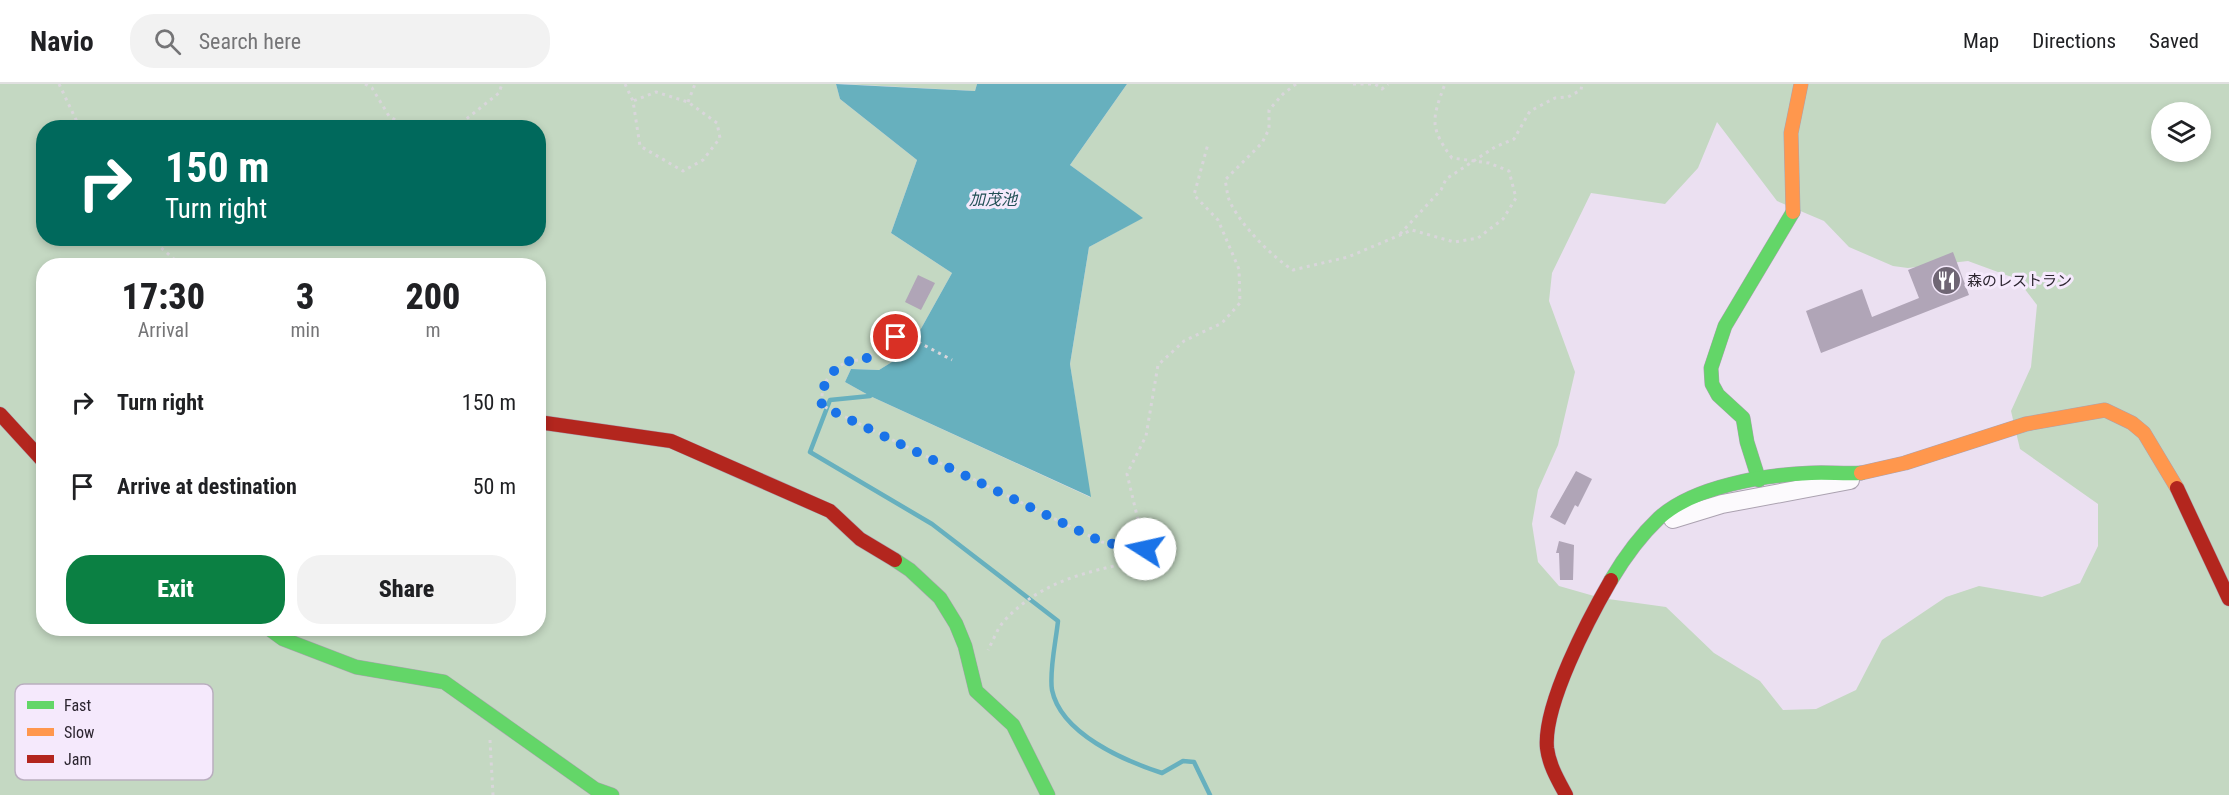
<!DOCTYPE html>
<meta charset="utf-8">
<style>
body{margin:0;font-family:"Roboto Condensed","Noto Sans JP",sans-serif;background:#f2f2f2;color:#202124;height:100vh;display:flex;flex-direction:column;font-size:22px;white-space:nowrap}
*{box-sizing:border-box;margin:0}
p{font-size:20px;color:#757577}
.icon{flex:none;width:33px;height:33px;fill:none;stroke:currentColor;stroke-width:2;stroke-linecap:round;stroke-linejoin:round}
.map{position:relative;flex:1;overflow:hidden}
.side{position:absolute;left:36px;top:174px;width:510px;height:378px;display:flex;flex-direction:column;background:#fff;border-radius:24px;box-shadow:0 3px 9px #0003}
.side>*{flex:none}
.hud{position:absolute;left:36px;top:36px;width:510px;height:126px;border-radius:24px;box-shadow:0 3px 9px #0003;background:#00695c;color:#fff;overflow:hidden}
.tools{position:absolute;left:2151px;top:18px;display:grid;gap:12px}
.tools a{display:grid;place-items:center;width:60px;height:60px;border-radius:50%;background:#fff;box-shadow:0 3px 9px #0003;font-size:30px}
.pin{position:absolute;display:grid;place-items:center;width:51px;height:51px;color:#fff;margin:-26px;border:3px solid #fff;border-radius:50%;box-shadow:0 2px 6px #0007}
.me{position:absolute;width:66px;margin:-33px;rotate:280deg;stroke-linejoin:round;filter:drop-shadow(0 0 4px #0008)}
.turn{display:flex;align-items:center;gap:21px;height:126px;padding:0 30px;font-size:27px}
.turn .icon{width:78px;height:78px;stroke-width:2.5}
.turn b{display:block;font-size:42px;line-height:51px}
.eta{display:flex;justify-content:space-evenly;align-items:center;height:102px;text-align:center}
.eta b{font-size:36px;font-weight:800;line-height:42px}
.action{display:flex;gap:12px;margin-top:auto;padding:12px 30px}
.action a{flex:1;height:69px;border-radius:24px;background:#0b8043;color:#fff;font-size:24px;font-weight:800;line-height:69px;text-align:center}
.action a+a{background:#f2f2f2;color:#202124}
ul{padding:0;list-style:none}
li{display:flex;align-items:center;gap:18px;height:84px;padding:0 30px}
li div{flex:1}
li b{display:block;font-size:22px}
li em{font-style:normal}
header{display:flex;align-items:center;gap:36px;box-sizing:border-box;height:84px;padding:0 30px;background:#fff;border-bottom:2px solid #e0e0e0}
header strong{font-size:28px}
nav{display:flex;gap:33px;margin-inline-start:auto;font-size:21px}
.search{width:420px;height:54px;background:#f2f2f2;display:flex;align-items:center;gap:15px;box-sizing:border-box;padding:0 21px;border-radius:24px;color:#757577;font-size:22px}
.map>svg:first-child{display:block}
</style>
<header>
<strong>Navio</strong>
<div class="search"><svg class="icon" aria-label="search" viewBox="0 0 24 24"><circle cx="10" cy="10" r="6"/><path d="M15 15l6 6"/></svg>Search here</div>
<nav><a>Map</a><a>Directions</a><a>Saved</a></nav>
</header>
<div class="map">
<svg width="2229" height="711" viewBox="0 0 2229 711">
<rect width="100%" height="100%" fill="#ebe0f1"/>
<g fill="#c4d8c2" fill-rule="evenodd">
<path d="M0,0H836L840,15L917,76L891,149L952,189L908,268L879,286L851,285L845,298L870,312L1090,413L1070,280L1089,163L1142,134L1070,81L1127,0H2229V711H0ZM2162,28H2200V68H2162ZM1717,38L1777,117L1824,137L1849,163L1893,182L1908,184L1968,177L2017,195L2037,221L2031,283L2011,327L2020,365L2098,420V462L2080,499L2042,513L1979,502L1946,513L1882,556L1856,606L1816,625L1783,626L1760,597L1714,569L1666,523L1601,514L1559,502L1538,478L1532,440L1538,406L1558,361L1575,288L1549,217L1552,189L1591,109L1665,120L1698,84ZM44,44H538V154H44ZM44,182H538V544H44Z"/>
<path d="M844,0H977L975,7Z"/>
</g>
<path fill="#67b0be" d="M836,0L975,7L977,0H1127L1070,81L1143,134L1089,163L1070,280L1091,413L870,312L845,298L851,285L879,286L908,268L952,189L891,149L917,76L840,15Z"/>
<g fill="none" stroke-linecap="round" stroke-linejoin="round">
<path stroke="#67b0be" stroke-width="4.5" d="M874,309L870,312L830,316L810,368L932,440L1058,537C1056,557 1049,587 1052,606C1061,650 1125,677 1162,689L1183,677L1194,678L1210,711"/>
</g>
<g fill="#b0a5b7">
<path d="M1953,168L1969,211L1821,269L1806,227L1862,205L1872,233L1919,214L1908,186Z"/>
<path d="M918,191L935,199L921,226L905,218Z"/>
<path d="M1576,387L1592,395L1578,423L1575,421L1565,441L1550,433Z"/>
<path d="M1559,457L1574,461L1573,496H1560L1559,469H1556Z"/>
</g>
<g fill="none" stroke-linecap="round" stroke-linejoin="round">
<defs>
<path id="street" d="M1673,435L1722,420L1850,396"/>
<g id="fast">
<path d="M1759,396L1747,358L1743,334L1718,311L1712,300L1711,284L1725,242L1793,128"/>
<path d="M895,476L910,486L940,514L956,540L965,562L976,607L1013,641L1048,711"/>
<path d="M1611,496C1624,474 1640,452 1659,434C1694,402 1765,391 1811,389C1827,388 1844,390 1861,389"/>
<path d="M268,544L283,555L356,583L444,598L595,705L612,711"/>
</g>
<g id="slow">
<path d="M1793,128L1791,49L1801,0"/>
<path d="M1861,389L1905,379L2026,340L2105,326L2132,339L2144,349L2177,404"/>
</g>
<g id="jam">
<path d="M0,330L44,378"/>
<path d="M538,338L671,357L830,427L860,455L895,476"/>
<path d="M2177,404L2229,515"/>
<path d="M1566,711C1558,696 1549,681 1547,664C1543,621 1589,534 1611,496"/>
</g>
</defs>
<use href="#street" stroke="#aba2b0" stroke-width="20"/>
<use href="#fast" stroke="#aba2b0" stroke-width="15"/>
<use href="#slow" stroke="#aba2b0" stroke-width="15"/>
<use href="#jam" stroke="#aba2b0" stroke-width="15"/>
<g stroke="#d9d6db" stroke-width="3" stroke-dasharray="3 4.5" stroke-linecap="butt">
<path d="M59,0L80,44"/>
<path d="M365,0L372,4L389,32L408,44"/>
<path d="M625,0L633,17L640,62L683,87L703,76L720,54L717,39L688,18L656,8L633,17"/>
<path d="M1296,0L1283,10L1269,26V45L1262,59L1225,96C1227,104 1227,113 1231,120C1242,142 1272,173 1293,186L1348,173L1412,146L1454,158L1478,154L1503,135L1516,114L1509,87L1489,79L1452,74C1429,43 1432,35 1445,0"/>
<path d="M1353,0H1375L1382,5L1388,0"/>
<path d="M688,18L695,0"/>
<path d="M455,44L499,9L502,0"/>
<path d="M1400,150L1441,106L1446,95L1495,63L1514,55L1530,27L1555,14L1568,13L1581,6L1582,0"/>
<path d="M150,154L182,182"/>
<path d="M905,251L952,276"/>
<path d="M896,253C886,259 878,267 868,273C863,276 856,276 850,277C831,283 818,304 823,322L1102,458L1145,465L1137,477C1086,488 1041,497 1004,537C997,545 993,557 988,566"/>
<path d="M1145,465L1127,390L1146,352L1158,281L1184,257L1222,239L1240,219L1239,185L1218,136L1194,111L1208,60"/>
<path d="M490,656L493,711"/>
</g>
<use href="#street" stroke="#fcfafd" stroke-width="18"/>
<use href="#fast" stroke="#63d668" stroke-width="14"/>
<use href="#slow" stroke="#ff974d" stroke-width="14"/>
<use href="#jam" stroke="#b3261e" stroke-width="14"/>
</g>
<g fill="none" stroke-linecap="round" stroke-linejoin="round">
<path stroke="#1a73e8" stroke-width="10" stroke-dasharray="0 18" d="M896,253C886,259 878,267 869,273C863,276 856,276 850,277C831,283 819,304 822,322L1102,458L1145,465"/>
</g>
<defs>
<symbol id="restaurant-disc" viewBox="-11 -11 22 22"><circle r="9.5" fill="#6f6674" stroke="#f5e9fc"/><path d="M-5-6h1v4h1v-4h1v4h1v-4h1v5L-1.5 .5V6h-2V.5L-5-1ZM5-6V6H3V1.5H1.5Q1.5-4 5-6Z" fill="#fff"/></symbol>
</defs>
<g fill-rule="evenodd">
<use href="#restaurant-disc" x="1930" y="180" width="33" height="33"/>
</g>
<g text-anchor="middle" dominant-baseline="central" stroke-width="6" stroke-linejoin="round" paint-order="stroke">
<g font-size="15" fill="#2c2530" stroke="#f5e9fc" text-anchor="start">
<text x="1967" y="197">森のレストラン</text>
</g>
<g font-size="16" font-style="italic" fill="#224f55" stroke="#f5e9fc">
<text x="993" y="115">加茂池</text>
</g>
</g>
<rect x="15" y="600" width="198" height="96" rx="9" fill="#f5e9fc" stroke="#b9aebf" stroke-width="1.5"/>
<rect x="27" y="617" width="27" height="8" fill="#63d668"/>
<rect x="27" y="644" width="27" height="8" fill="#ff974d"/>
<rect x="27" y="671" width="27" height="8" fill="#b3261e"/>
<g font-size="16" fill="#2c2530">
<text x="64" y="627">Fast</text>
<text x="64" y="654">Slow</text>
<text x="64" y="681">Jam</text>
</g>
</svg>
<div class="tools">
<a><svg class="icon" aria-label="layers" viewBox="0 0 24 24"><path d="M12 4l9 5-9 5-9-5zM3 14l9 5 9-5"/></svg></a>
</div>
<div class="pin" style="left:896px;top:253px;background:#d93025"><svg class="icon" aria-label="arrive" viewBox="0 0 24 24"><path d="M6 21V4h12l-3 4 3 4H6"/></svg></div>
<svg class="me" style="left:1145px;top:465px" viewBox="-20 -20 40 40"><circle r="19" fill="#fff"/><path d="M0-13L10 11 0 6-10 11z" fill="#1a73e8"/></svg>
<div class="hud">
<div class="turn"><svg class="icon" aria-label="right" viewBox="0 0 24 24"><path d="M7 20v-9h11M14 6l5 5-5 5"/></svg><div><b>150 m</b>Turn right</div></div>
</div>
<section class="side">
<div class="eta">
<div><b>17:30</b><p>Arrival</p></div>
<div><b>3</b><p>min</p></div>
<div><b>200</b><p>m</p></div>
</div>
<ul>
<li><svg class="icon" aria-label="right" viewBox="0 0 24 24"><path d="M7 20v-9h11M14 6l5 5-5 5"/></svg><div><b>Turn right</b></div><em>150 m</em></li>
<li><svg class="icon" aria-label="arrive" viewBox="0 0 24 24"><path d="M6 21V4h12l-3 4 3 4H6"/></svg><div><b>Arrive at destination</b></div><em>50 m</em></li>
</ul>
<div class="action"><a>Exit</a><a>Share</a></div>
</section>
</div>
